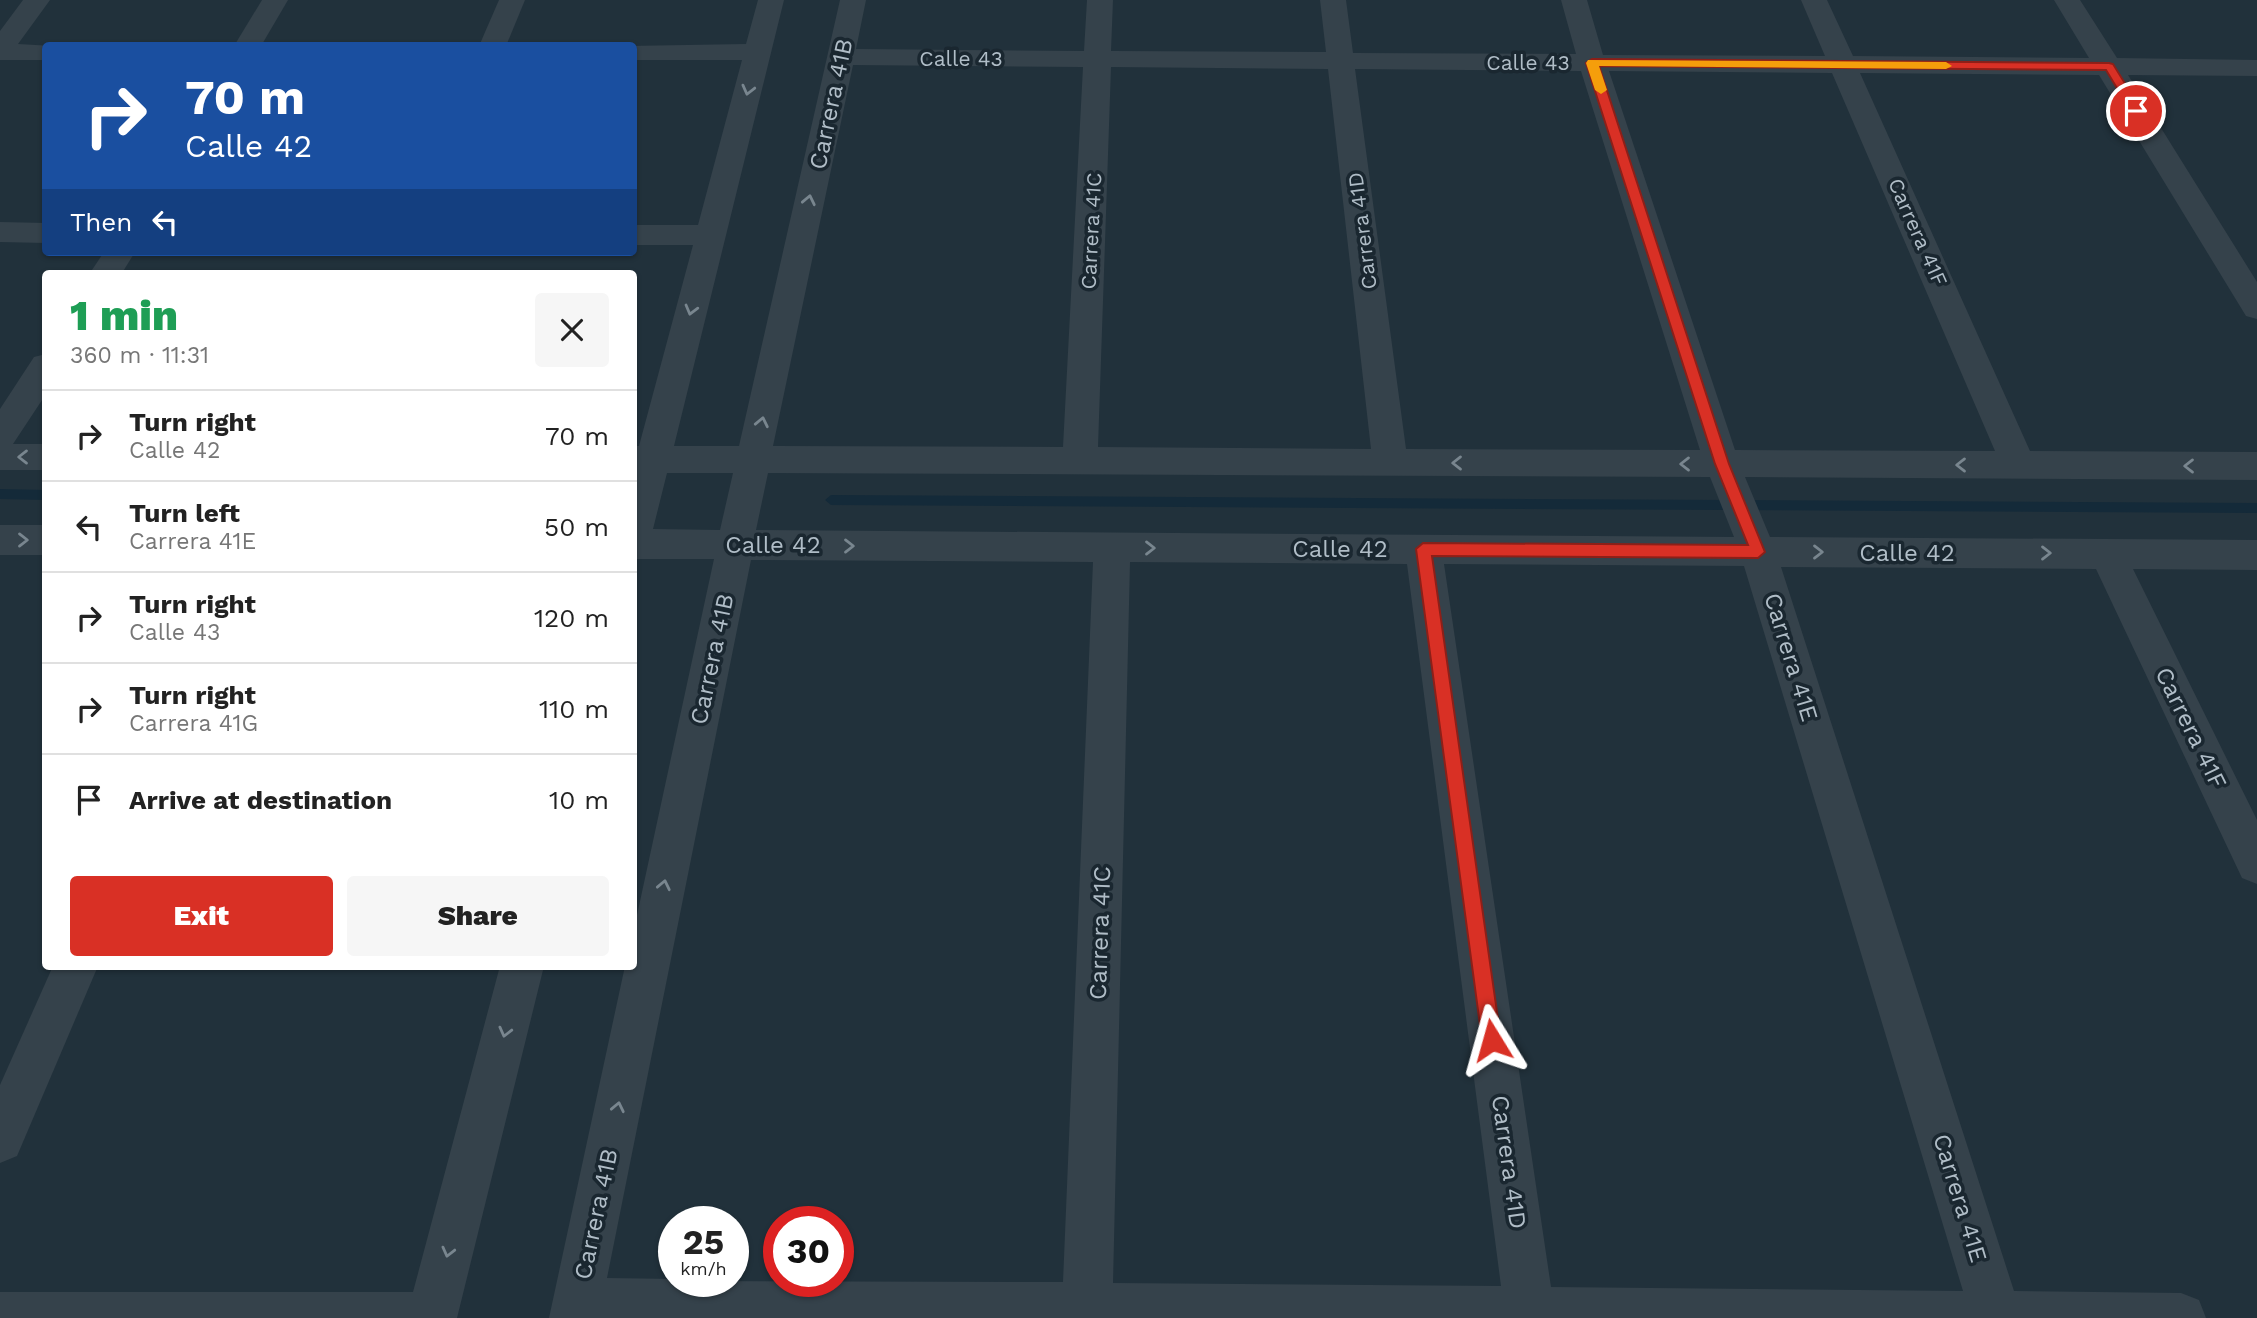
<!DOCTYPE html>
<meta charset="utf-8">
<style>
body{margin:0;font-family:"Work Sans",sans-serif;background:#f6f6f6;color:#222;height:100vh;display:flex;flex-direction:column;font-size:26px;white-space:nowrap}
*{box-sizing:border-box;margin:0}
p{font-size:23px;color:#767676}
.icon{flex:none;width:38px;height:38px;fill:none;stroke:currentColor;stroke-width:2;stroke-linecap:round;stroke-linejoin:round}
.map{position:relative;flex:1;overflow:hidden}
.sheet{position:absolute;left:42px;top:270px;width:595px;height:700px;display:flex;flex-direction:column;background:#fff;border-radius:7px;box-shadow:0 2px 5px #0004}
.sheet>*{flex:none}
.hud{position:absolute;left:42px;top:42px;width:595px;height:214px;border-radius:7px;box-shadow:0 2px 5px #0004;background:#1a4fa0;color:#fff;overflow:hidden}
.speed{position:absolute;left:658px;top:1206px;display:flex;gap:14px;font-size:35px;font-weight:700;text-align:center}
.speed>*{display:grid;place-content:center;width:91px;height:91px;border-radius:50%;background:#fff;box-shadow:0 2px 5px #0004;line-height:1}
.speed small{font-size:18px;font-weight:400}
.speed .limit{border:10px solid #d22;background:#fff;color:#111}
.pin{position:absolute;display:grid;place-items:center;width:60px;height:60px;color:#fff;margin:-30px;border:4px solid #fff;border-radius:50%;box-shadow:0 2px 7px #0007}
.me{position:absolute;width:77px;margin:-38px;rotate:352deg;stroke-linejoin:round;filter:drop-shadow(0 0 5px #0008)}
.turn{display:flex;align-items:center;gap:24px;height:147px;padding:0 28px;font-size:32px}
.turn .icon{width:91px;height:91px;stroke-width:2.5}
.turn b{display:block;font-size:49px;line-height:60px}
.then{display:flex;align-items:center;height:66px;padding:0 28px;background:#0003;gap:14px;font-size:26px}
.round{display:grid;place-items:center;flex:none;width:74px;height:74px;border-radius:7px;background:#f6f6f6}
.overview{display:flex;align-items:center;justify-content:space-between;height:119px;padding:0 28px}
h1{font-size:42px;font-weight:800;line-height:52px;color:#1e9e55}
.cta{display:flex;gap:14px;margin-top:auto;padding:14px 28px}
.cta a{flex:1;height:80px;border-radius:7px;background:#d93025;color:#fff;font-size:28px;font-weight:800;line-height:80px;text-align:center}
.cta a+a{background:#f6f6f6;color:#222}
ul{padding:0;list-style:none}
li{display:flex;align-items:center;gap:21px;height:91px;padding:0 28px;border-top:2px solid #e0e0e0}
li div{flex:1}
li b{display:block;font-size:26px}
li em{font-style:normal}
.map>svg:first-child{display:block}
</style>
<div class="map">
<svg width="2257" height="1318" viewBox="0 0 2257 1318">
<rect width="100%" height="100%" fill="#21313b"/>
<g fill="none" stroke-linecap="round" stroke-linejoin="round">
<g fill="#142a39" fill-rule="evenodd">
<path d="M0,489L46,490V500L0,499Z"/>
<path d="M831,495L2257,503V513L831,505L825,500Z"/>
</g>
<g fill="#35424b" fill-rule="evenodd">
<path d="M23,0H50L18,44L53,46H46V60H0V31Z"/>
<path d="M262,0H288L261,46H234Z"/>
<path d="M499,0H525L506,46H479Z"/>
<path d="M758,0H784L674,446H739L840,0H866L856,49L1084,51L1087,0H1113L1111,51L1326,52L1320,0H1346L1353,53L1576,54L1561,0H1587L1603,55L1825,56L1801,0H1827L1853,56L2089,58L2054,0H2080L2117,58L2257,60V76L2128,75L2257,282V319L2246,316L2099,75L1860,73L2030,451L2257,452V480L1745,477L1770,537L2257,540V570L2133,569L2257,820V884L2242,878L2096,569L1781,567L2014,1291L2181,1293L2199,1300L2206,1318H549L625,966H634V929L714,559H634V446H639L693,245H634V225H698L742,60H634V46H627L746,44ZM853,65L1083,67L1063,447L773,446ZM1111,67L1328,69L1371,449L1098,447ZM1355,69L1581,71L1700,450L1406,449ZM1609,71L1832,73L1995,451L1735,450ZM667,473H733L720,530L653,529ZM768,473L1710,477L1734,537L756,530ZM751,560L1093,562L1063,1282L674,1281V1279L607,1278ZM1130,562L1407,564L1501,1286L1113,1283ZM1444,564L1744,566L1963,1291L1551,1287Z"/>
<path d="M0,222L46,223V243L0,242Z"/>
<path d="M104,252H135L122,273H90Z"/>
<path d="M46,354V394L13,444H46V470H0V409L34,357Z"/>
<rect x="0" y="525" width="46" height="30"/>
<path d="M53,966H98L17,1156L0,1163V1085Z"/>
<path d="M500,966H544L457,1318H0V1292H413Z"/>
</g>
</g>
<defs><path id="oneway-chevron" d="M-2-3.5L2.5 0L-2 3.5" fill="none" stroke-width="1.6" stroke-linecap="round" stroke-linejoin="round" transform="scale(1.75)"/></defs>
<g stroke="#79868f">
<use href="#oneway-chevron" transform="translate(748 90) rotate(104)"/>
<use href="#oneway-chevron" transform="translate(809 200) rotate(-78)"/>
<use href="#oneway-chevron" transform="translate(691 310) rotate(105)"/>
<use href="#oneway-chevron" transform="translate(762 422) rotate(-78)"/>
<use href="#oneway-chevron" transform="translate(23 457) rotate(-180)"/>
<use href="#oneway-chevron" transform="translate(1457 463) rotate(-180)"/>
<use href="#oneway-chevron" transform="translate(1685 464) rotate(-180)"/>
<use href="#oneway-chevron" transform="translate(1961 465) rotate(-180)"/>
<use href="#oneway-chevron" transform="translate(2189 466) rotate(-180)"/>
<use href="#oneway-chevron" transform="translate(23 540)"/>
<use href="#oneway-chevron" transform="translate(849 546)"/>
<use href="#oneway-chevron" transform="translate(1150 548)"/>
<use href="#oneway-chevron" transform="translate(1818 552)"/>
<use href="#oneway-chevron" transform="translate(2046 553)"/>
<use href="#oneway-chevron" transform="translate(664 885) rotate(-78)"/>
<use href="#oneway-chevron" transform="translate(505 1032) rotate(104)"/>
<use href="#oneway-chevron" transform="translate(618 1107) rotate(-78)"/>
<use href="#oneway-chevron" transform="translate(448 1252) rotate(104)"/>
</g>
<path fill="#d93025" stroke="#8d1f18" stroke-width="2" d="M1592,59L2109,63L2113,64L2142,111L2140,113H2132L2106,70L1599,66L1729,464L1765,552L1758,558L1432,556L1501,1040L1498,1047L1492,1049L1485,1047L1482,1040L1416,549L1423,543L1748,545L1715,464L1586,63Z"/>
<path fill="#f59e0b" d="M1588,60L1946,62L1952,66L1946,69L1599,66L1607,90L1601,94L1595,90L1586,63Z"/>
<g text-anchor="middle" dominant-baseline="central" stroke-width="7" stroke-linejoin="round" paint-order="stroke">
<g font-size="21" fill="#b0bdc7" stroke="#1a2730">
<text x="961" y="58">Calle 43</text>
<text x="1528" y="62">Calle 43</text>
<text transform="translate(1091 231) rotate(-87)">Carrera 41C</text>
<text transform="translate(1362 231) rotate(-97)">Carrera 41D</text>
<text transform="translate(1918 232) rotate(66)">Carrera 41F</text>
</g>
<g font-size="24" fill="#b0bdc7" stroke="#1a2730">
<text transform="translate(831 104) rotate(-78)">Carrera 41B</text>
<text x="773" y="545">Calle 42</text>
<text x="1340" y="549">Calle 42</text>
<text x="1907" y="553">Calle 42</text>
<text transform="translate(1791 657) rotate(73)">Carrera 41E</text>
<text transform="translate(712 659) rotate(-78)">Carrera 41B</text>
<text transform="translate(2191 728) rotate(64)">Carrera 41F</text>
<text transform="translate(1100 933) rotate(-88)">Carrera 41C</text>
<text transform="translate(1509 1162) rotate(82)">Carrera 41D</text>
<text transform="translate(1960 1198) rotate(73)">Carrera 41E</text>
<text transform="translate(596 1214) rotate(-78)">Carrera 41B</text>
</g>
</g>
</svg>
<div class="speed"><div>25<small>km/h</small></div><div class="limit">30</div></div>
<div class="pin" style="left:2136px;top:111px;background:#d93025"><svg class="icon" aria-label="arrive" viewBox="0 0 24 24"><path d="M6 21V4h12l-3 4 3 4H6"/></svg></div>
<svg class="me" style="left:1492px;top:1040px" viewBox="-20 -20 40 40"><path d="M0-17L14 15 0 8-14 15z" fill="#d93025" stroke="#fff" stroke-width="4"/></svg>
<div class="hud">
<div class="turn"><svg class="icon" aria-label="right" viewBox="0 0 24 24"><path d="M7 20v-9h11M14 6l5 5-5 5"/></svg><div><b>70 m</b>Calle 42</div></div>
<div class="then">Then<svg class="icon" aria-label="left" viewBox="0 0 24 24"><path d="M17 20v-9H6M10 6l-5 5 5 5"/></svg></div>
</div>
<section class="sheet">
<div class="overview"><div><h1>1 min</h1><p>360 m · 11:31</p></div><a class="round"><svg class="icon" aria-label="close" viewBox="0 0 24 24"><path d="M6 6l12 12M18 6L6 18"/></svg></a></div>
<ul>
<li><svg class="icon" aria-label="right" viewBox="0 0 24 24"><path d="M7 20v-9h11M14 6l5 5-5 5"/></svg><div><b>Turn right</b><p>Calle 42</p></div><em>70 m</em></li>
<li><svg class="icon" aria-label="left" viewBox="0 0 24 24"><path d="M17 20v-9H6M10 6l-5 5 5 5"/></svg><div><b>Turn left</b><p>Carrera 41E</p></div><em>50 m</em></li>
<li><svg class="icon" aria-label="right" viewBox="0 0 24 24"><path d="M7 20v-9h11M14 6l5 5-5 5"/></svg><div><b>Turn right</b><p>Calle 43</p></div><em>120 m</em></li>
<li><svg class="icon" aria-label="right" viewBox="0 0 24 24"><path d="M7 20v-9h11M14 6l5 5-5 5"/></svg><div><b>Turn right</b><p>Carrera 41G</p></div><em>110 m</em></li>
<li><svg class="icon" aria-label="arrive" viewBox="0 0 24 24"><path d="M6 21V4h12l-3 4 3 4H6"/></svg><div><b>Arrive at destination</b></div><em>10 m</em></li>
</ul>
<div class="cta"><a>Exit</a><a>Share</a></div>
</section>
</div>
